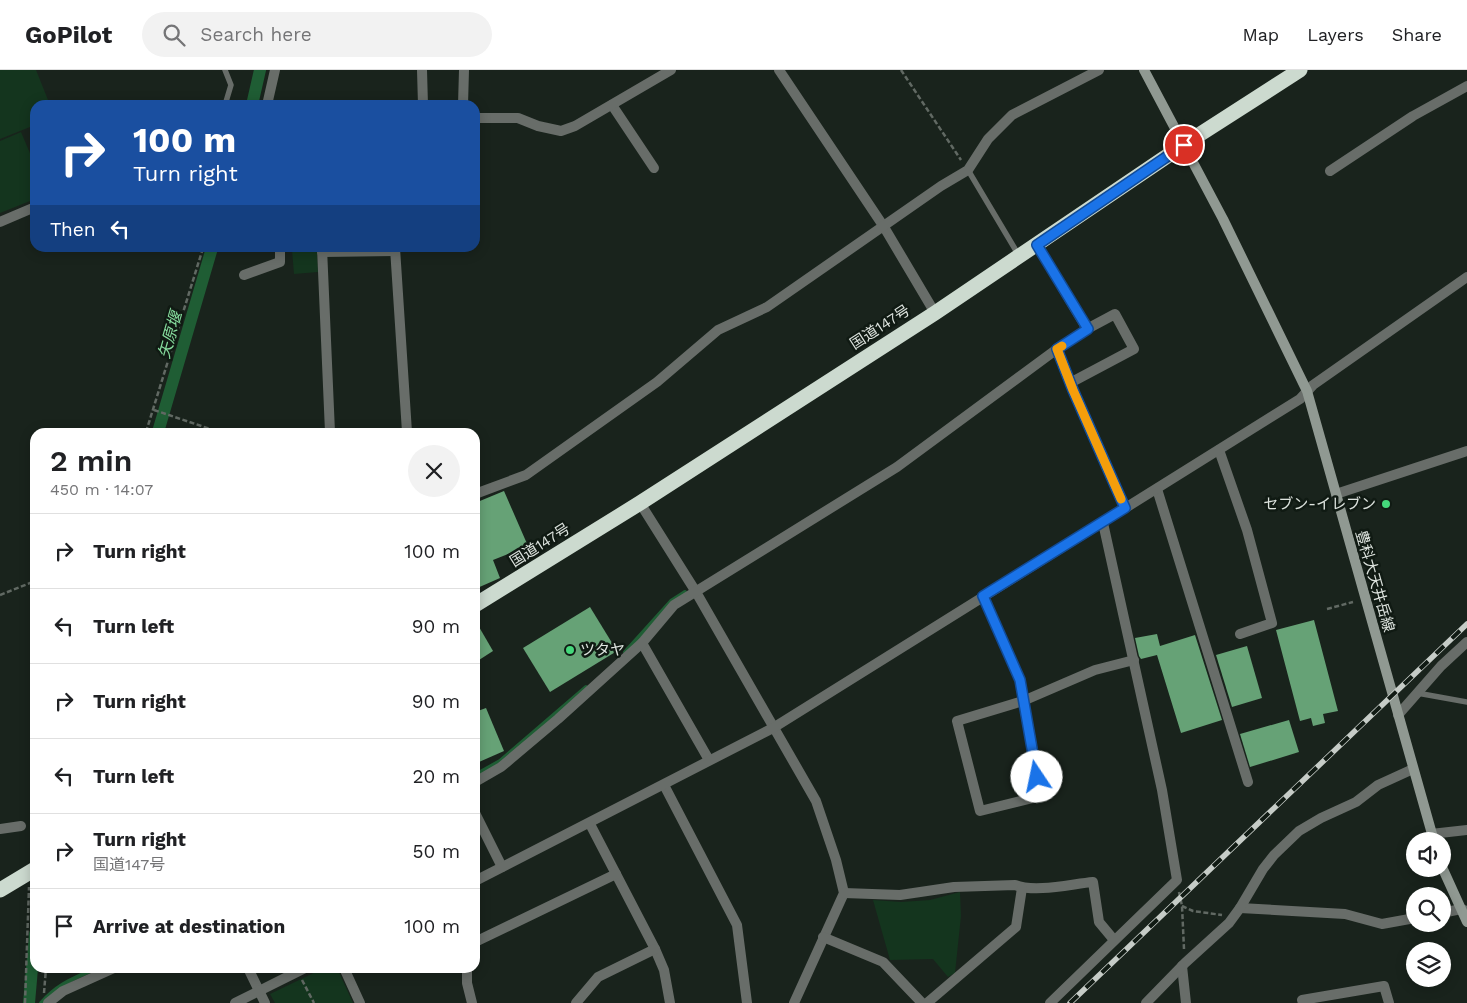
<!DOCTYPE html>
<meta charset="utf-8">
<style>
body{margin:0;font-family:"Work Sans","Noto Sans JP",sans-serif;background:#f2f2f2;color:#202124;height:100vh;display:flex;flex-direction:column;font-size:19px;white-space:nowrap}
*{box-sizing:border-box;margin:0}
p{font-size:16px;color:#757577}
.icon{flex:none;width:28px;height:28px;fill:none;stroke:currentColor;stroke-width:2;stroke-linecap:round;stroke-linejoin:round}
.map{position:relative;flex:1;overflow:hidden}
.side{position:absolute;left:30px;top:358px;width:450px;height:545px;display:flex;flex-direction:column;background:#fff;border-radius:15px;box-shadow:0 2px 12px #0003}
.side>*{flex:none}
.top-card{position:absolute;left:30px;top:30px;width:450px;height:152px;border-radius:15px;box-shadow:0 2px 12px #0003;background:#1a4fa0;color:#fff;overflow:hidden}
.controls{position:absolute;left:1406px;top:762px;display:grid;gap:10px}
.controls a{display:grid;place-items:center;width:45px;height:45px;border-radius:50%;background:#fff;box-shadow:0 2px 12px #0003;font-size:25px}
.pin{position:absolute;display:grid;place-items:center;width:42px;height:42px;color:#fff;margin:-21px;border:2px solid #fff;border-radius:50%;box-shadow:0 1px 5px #0007}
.me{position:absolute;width:55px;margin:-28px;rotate:349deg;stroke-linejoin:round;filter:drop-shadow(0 0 4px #0008)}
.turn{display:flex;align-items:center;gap:18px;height:105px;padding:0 20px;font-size:22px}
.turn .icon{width:65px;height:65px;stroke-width:2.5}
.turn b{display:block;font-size:35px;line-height:42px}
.then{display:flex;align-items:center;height:48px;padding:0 20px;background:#0003;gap:10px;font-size:19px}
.round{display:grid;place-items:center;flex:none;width:52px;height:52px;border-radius:26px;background:#f2f2f2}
.summary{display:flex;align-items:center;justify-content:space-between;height:85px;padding:0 20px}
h1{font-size:30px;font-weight:600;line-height:38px}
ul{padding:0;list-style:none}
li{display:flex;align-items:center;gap:15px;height:75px;padding:0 20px;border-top:1px solid #e0e0e0}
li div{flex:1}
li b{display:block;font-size:19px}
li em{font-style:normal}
header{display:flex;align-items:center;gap:30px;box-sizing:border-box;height:70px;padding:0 25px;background:#fff;border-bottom:1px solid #e0e0e0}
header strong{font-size:24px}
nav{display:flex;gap:28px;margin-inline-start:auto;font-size:18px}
.search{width:350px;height:45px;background:#f2f2f2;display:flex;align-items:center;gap:12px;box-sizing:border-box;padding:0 18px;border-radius:28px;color:#757577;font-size:19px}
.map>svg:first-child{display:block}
</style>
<header>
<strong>GoPilot</strong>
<div class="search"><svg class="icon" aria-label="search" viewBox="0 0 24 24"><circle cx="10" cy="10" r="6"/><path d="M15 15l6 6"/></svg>Search here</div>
<nav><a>Map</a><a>Layers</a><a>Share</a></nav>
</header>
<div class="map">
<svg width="1467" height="933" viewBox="0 0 1467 933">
<rect width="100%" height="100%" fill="#19231c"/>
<g fill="#14351e">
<path d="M0,0H36L50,35H35V55L0,69Z"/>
<path d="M21,62L35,95V129L0,143V71Z"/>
<path d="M317,178L318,202L294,204L292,180Z"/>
<path d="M960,822L961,846L955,903L948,907L933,889L890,890L873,830L901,832L930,830Z"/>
<path d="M324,898H337L353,933H275L270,924Z"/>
</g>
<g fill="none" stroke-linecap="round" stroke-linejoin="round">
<g stroke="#1f5d34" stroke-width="4">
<path d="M625,582L671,531L685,522"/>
<path d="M475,705L500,691L586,617"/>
<path d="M41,933C59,913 73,909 97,898"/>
</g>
<g stroke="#1f5d34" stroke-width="12">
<path d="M252,35L260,0"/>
<path d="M158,362L212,178"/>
<path d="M29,933L35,864"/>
</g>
</g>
<g fill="#66a276">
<path d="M504,421L528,476L493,490L500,508L475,519V433Z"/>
<path d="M590,537L617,581L550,622L523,578Z"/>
<path d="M475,550L493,581L479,590L475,583Z"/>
<path d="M1314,550L1338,641L1323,644L1325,653L1313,656L1311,648L1300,651L1276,560Z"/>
<path d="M1157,564L1160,576L1195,565L1222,650L1181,663L1157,585L1141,589L1139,586L1135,568Z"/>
<path d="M1247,576L1262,628L1232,637L1216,585Z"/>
<path d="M486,638L504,681L479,692L475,682V642Z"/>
<path d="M1289,650L1299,682L1250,697L1240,664Z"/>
</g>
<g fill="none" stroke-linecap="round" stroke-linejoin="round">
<g stroke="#616963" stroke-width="2.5" stroke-dasharray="5 2.5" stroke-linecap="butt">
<path d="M901,0L961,90"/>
<path d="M154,340L219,362"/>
<path d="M146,362L203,178"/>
<path d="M0,525L35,511"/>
<path d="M1327,539L1353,532"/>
<path d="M33,787L35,780"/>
<path d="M1179,822L1182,836L1184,879"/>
<path d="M1182,836L1193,841L1222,845"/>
<path d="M302,910L314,933"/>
<path d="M44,923L46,898"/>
<path d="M25,933L29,817"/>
</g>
<g stroke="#686d69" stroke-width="5.5">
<path d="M225,35L231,15L225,0"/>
<path d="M968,100L1018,184"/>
<path d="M1417,623L1467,632"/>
</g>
<g stroke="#686d69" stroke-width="10">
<path d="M422,0L423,35"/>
<path d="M779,0L884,157L935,243"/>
<path d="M267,35L275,0"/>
<path d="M463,35L464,0"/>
<path d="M612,35L654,98"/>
<path d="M475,48H518L538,56L561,61L575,56L671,0"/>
<path d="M1330,101L1413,46L1467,16"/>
<path d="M0,152L35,137"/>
<path d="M1037,175L1087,259"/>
<path d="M322,178L330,362"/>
<path d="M395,178L407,362"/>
<path d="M322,182L395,181"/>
<path d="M244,205L280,192V178"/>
<path d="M1057,279L1073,320L1125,438"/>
<path d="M1219,380L1247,460L1272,553L1240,564"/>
<path d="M1157,419L1248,712"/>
<path d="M475,424L526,405L657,312L718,260L767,237L941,116L968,100L988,69L1012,45L1099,0"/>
<path d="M1336,424L1467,381"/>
<path d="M640,433L696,522L816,731L836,790L844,823L794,933"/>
<path d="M983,526L1020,610L1041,726L980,741L957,651L1023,631L1095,600L1134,590"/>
<path d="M642,573L709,690"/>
<path d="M1398,645L1441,596L1467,572"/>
<path d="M475,712L501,697L558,649L642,573L674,535L897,397L1057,279L1087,259L1115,244L1134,279L1070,313"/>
<path d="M664,715L737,855L747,933"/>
<path d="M475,743L502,797"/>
<path d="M590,754L655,879L664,900L670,933"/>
<path d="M0,759L21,756"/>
<path d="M1431,764L1467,760"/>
<path d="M475,811L773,658L1300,329L1313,315L1467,207"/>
<path d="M844,823L900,825L954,817L1015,815C1035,823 1071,814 1093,812L1099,852L1114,870"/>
<path d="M1240,838L1345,844L1382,854L1415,848"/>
<path d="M1442,843L1461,839L1467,841"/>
<path d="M823,867L883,892L922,933"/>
<path d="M475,872L616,804"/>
<path d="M1182,896L1186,933"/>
<path d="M248,898L265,933"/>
<path d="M344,898L360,933"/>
<path d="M467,898V913L472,933"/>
<path d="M48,933L63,921L114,898"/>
<path d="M235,933L305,898"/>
<path d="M576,933L598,907L655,879"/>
<path d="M927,933L1016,857L1022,818"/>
<path d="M1050,933L1177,810L1162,720L1103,453"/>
<path d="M1146,933L1185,893L1229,853L1240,838L1263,799L1274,785L1299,761L1321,748L1356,732L1378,715L1413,699"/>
<path d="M1303,933L1302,930L1384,916L1389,933"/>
</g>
<g stroke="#909992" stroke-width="10">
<path d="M1144,0L1223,149L1307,321L1434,771"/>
<path d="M1442,797L1467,852"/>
</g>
<g stroke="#ccdacf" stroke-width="15">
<path d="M475,535L640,433L935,243L1191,70L1300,0"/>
<path d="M0,820L35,799"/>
</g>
<defs>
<path id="rail" d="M1070,933L1467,554"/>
</defs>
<use href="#rail" stroke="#c6ccc7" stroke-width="5.5"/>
<use href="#rail" stroke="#101a13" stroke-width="4" stroke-dasharray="11" stroke-linecap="butt"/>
</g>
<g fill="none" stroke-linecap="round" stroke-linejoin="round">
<defs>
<path id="route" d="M1037,707L1020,610L983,526L1125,438L1073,320L1057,279L1088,259L1037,175L1184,75"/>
</defs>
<use href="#route" stroke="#114b97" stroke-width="12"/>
<use href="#route" stroke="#1a73e8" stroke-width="9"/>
<path stroke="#f59e0b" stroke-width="9" d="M1062,276L1057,279L1073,320L1121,429"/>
</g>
<g fill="#44d77a" stroke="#101a13" stroke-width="2">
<circle cx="1386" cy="434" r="5"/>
<circle cx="570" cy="580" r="5"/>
</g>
<g text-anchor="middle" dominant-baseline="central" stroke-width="5" stroke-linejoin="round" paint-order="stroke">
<g font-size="15" fill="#dde3de" stroke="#101a13">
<text transform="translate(880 257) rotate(-33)">国道147号</text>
<text transform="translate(540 475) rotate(-32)">国道147号</text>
<text transform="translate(1375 511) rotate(74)">豊科大天井岳線</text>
</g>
<g font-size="15" fill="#dde3de" stroke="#101a13" text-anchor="end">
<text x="1376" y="434">セブン-イレブン</text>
<text x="580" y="580" text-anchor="start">ツタヤ</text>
</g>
<g font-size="16" font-style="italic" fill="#86dc9d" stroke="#101a13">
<text transform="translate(170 265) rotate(-74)">矢原堰</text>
</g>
</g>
</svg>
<div class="controls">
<a><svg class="icon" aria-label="sound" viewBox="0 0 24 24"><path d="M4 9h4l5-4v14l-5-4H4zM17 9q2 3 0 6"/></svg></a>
<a><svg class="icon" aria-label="search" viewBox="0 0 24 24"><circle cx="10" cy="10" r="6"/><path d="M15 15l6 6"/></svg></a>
<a><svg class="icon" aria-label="layers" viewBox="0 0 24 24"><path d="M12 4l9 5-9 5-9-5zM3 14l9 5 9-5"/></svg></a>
</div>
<div class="pin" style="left:1184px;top:75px;background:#d93025"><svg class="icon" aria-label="arrive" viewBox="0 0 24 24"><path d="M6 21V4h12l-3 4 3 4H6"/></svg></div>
<svg class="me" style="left:1037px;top:707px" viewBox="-20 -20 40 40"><circle r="19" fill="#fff"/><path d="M0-13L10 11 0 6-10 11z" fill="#1a73e8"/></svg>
<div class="top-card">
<div class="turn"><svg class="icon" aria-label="right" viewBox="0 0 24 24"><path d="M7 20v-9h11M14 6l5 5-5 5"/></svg><div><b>100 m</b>Turn right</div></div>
<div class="then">Then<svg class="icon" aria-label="left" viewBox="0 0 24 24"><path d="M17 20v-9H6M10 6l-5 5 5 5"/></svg></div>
</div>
<section class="side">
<div class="summary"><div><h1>2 min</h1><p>450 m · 14:07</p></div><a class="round"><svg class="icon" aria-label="close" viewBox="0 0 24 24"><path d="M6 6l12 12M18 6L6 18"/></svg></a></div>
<ul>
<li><svg class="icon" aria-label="right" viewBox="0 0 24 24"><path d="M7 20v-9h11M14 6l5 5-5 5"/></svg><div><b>Turn right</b></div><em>100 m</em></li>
<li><svg class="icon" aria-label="left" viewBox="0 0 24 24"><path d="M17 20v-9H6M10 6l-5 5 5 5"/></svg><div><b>Turn left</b></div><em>90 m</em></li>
<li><svg class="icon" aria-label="right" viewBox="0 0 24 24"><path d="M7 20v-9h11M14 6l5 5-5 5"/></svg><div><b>Turn right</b></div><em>90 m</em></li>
<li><svg class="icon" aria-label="left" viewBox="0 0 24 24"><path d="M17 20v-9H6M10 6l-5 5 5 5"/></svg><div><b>Turn left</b></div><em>20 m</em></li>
<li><svg class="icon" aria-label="right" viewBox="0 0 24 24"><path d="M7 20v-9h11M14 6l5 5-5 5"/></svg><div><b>Turn right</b><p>国道147号</p></div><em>50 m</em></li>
<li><svg class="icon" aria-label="arrive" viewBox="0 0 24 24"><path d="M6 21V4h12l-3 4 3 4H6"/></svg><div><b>Arrive at destination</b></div><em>100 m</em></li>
</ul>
</section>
</div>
